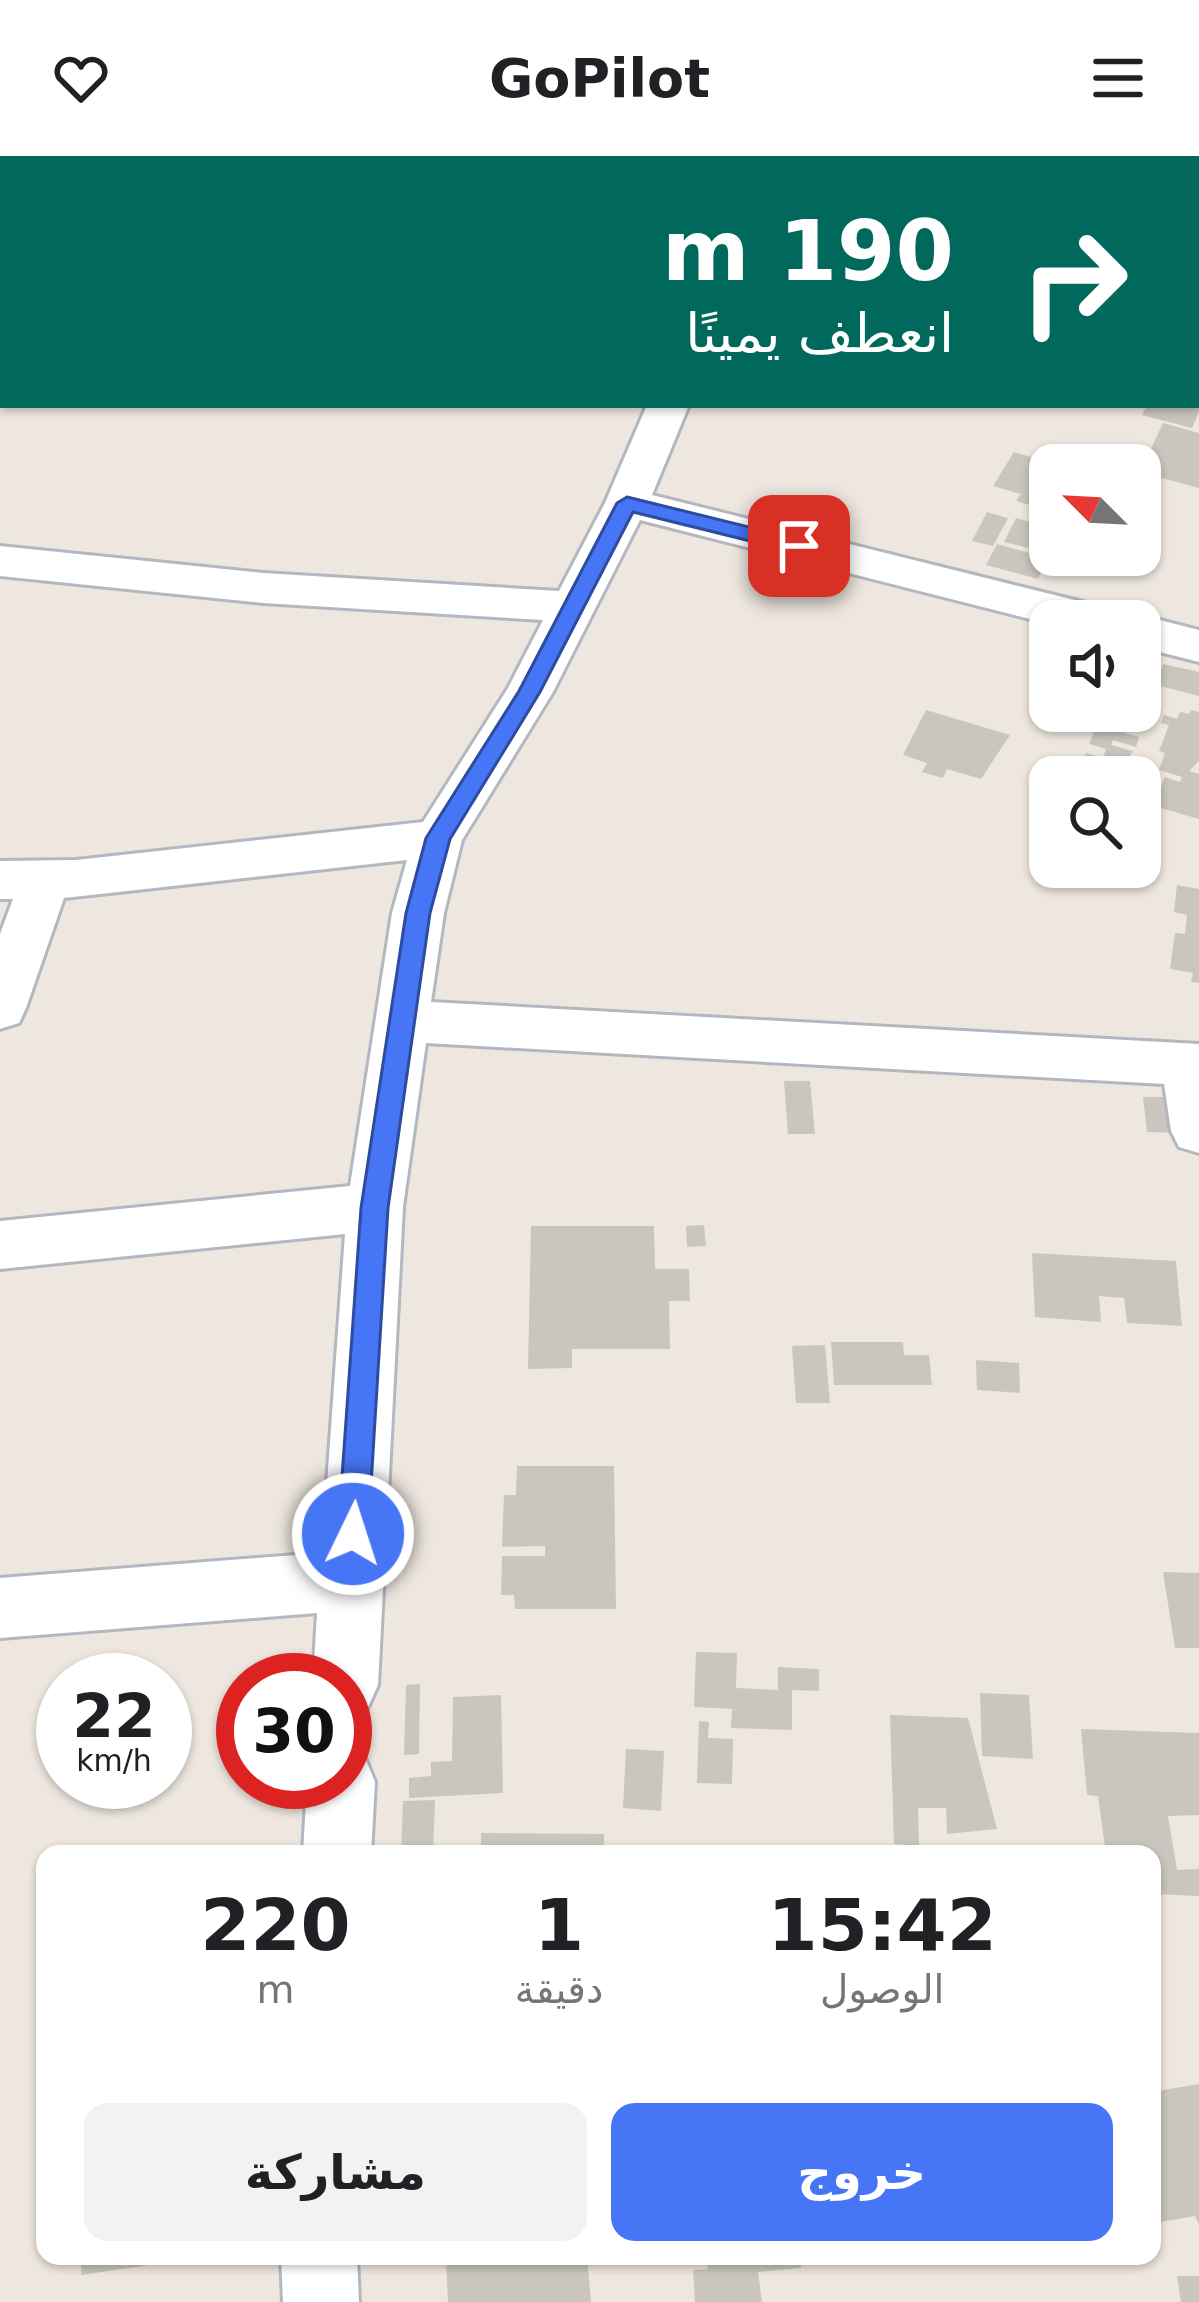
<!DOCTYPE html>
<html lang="ar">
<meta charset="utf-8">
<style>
body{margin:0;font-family:"DejaVu Sans",Vazirmatn,sans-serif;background:#f2f2f2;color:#202124;direction:rtl;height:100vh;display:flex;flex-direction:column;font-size:45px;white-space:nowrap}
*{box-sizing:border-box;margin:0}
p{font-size:39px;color:#757577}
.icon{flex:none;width:66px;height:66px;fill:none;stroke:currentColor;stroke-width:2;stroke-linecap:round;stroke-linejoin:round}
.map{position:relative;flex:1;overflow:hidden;direction:ltr}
.side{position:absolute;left:36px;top:1689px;width:1125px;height:420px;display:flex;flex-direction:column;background:#fff;border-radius:24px;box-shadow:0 3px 9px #0004;direction:rtl}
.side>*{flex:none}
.banner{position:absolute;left:0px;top:0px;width:1200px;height:252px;box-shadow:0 3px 9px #0004;direction:rtl;background:#00695c;color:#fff;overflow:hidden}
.needle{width:78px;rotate:294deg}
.tools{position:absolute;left:1029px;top:288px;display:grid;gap:24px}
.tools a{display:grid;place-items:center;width:132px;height:132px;border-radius:24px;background:#fff;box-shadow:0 3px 9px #0004;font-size:60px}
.speed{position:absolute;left:36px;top:1497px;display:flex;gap:24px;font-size:60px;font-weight:700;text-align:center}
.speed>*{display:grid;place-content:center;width:156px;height:156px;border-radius:50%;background:#fff;box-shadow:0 3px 9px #0004;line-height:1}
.speed small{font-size:30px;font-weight:400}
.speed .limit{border:18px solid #d22;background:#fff;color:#111}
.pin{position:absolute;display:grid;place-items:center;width:102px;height:102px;color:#fff;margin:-51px;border-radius:24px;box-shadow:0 6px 18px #0006}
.me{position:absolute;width:132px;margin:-66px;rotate:4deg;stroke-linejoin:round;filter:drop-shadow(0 0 9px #0008)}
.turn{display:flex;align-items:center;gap:42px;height:252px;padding:0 48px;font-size:54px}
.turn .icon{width:156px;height:156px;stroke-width:2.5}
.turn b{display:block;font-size:84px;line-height:102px}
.eta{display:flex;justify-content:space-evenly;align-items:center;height:204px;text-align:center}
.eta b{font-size:72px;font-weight:600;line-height:84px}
.primary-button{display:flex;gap:24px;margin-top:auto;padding:24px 48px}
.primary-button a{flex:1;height:138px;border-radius:24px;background:#4675f5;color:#fff;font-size:48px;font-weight:600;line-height:138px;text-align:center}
.primary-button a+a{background:#f2f2f2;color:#202124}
header{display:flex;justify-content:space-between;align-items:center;height:156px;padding:0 48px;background:#fff;font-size:54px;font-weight:600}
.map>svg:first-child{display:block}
</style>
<header><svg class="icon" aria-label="menu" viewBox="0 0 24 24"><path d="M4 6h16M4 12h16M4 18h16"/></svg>GoPilot<svg class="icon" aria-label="heart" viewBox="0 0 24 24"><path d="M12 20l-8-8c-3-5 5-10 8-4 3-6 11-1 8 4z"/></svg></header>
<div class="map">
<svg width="1199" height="2146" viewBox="0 0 1199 2146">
<rect width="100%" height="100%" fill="#eee7e0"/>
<g fill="#cac5be">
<path d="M1147,249H1199V256L1192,272L1142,259Z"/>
<path d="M1163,267L1199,277V332L1140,316Z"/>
<path d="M1014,296L1050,307V355L1016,345L1021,338L993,330Z"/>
<path d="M987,356L1008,362L993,390L972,385Z"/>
<path d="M1016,362L1044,370L1033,393L1004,386Z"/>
<path d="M997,388L1048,402L1038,423L986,409Z"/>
<path d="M1163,508L1199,516V540L1156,529Z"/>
<path d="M926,554L1010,579L981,623L947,613L943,622L922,616L927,607L903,599Z"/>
<path d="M1191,554L1199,556V605L1189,615L1199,618V663L1154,650L1165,621L1180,626L1182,621L1159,614L1165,597L1159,595L1169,569L1161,567L1164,559L1177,563L1180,556L1189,558Z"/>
<path d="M1086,555H1139L1125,577L1139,581L1136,591L1113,584L1111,589L1133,595L1118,617L1127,621H1077L1086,597L1103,602L1106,593L1089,588L1096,570L1081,566Z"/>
<path d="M1177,729L1199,733V827L1191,826L1193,817L1170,813L1175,777L1185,778L1187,759L1174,756Z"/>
<path d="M784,925H810L815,978H788Z"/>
<path d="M1143,941H1171L1176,977L1147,976Z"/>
<path d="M704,1069L706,1090L687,1091L686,1070Z"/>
<path d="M531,1070H654L655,1113H689L690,1145H669L670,1193H572V1212L528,1213Z"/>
<path d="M1032,1097L1176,1105L1182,1170L1127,1167L1124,1142L1099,1140L1101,1166L1035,1161Z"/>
<path d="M831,1186H903L904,1199H929L932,1229H834Z"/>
<path d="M825,1189L830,1247H796L792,1190Z"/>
<path d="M976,1204L1019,1207L1020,1237L977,1234Z"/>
<path d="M517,1310H614L616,1453H515L514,1439H501L502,1400H545V1390L502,1391L504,1339H516Z"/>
<path d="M1163,1416L1199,1417V1492H1175Z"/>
<path d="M696,1496L737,1497L736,1532L778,1534V1511L819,1513V1535L792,1534V1574L731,1572L732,1553L694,1551Z"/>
<path d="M420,1528L419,1598L404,1599L406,1529Z"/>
<path d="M980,1537L1029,1539L1033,1603L982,1600Z"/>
<path d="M501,1539L503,1637L409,1642V1622L431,1620V1606L452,1605L453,1541Z"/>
<path d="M890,1559L968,1562L997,1673L947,1678L946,1652H918L919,1690L894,1688Z"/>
<path d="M699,1565L709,1566L708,1582L733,1583L732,1628L697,1627Z"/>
<path d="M1081,1573L1199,1577V1659L1168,1660L1177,1714L1199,1713V1740L1152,1738V1698H1106L1098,1640L1087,1639Z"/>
<path d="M626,1593L664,1595L661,1655L623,1652Z"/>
<path d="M435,1644L433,1698H401L403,1645Z"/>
<path d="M481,1677L604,1678V1698H481Z"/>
<path d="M1199,1928V2069L1195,2060L1156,2067L1158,2078L1152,2079V1936Z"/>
<path d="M82,2100H163V2107L81,2119Z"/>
<path d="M446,2100H587L591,2146H448Z"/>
<path d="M706,2100H800L801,2112L758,2116L762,2146H695L693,2114L708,2113Z"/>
<path d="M1177,2120H1199V2146H1181Z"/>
</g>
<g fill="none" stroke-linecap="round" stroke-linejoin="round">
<defs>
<g id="minor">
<path d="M792,0H831L790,3Z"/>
<rect x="1197" y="187" width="2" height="25"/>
<path d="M647,249H689L652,339L1099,450L1115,454L1122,465L1050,468L640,364L553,536L462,684L444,757L431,846L1199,888V997L1179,991L1171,975L1164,928L426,887L403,1051L378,1529L368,1551L345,1561V1524H313L317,1457L0,1482V1422L322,1397L345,1078L0,1113V1065L350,1030L392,757L407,704L64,742L26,852L19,867L0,873V778L13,743H0V705L76,704L423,666L508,532L543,464L263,447L0,420V390L263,417L559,435L605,347Z"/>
<path d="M1140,459L1199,474V506L1140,491V465H1123Z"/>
<path d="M345,1594L365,1602L375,1626L371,1698H303L307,1626H345Z"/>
<path d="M281,2100H357L359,2146H283Z"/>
</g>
</defs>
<use href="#minor" stroke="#b3b7c0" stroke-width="6"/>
<use href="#minor" fill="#fff" fill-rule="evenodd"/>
</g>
<path fill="#4675f5" stroke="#2e4c9f" stroke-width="3" d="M627,341L806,385L809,390L799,397L633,356L540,536L450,683L430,757L388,1052L368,1378L363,1388L353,1392L342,1388L338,1378L361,1052L406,757L426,682L519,535L617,347Z"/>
</svg>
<div class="tools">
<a><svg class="needle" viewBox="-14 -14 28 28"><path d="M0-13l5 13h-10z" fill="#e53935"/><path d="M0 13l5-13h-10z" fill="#757577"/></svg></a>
<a><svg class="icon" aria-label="sound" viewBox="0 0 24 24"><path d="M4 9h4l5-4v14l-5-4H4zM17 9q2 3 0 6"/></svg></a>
<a><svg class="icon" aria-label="search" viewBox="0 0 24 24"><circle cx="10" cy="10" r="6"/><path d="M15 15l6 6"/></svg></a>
</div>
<div class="speed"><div>22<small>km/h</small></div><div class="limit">30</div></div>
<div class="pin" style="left:799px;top:390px;background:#d93025"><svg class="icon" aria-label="arrive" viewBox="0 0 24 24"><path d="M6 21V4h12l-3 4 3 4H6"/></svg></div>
<svg class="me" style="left:353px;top:1378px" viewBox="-20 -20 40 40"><circle r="17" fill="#4675f5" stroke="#fff" stroke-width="3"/><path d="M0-11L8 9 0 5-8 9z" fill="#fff"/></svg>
<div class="banner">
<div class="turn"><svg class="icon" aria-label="right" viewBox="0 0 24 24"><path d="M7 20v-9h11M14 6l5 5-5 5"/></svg><div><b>190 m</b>انعطف يمينًا</div></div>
</div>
<section class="side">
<div class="eta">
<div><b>15:42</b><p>الوصول</p></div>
<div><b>1</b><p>دقيقة</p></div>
<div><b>220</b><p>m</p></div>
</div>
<div class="primary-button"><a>خروج</a><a>مشاركة</a></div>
</section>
</div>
